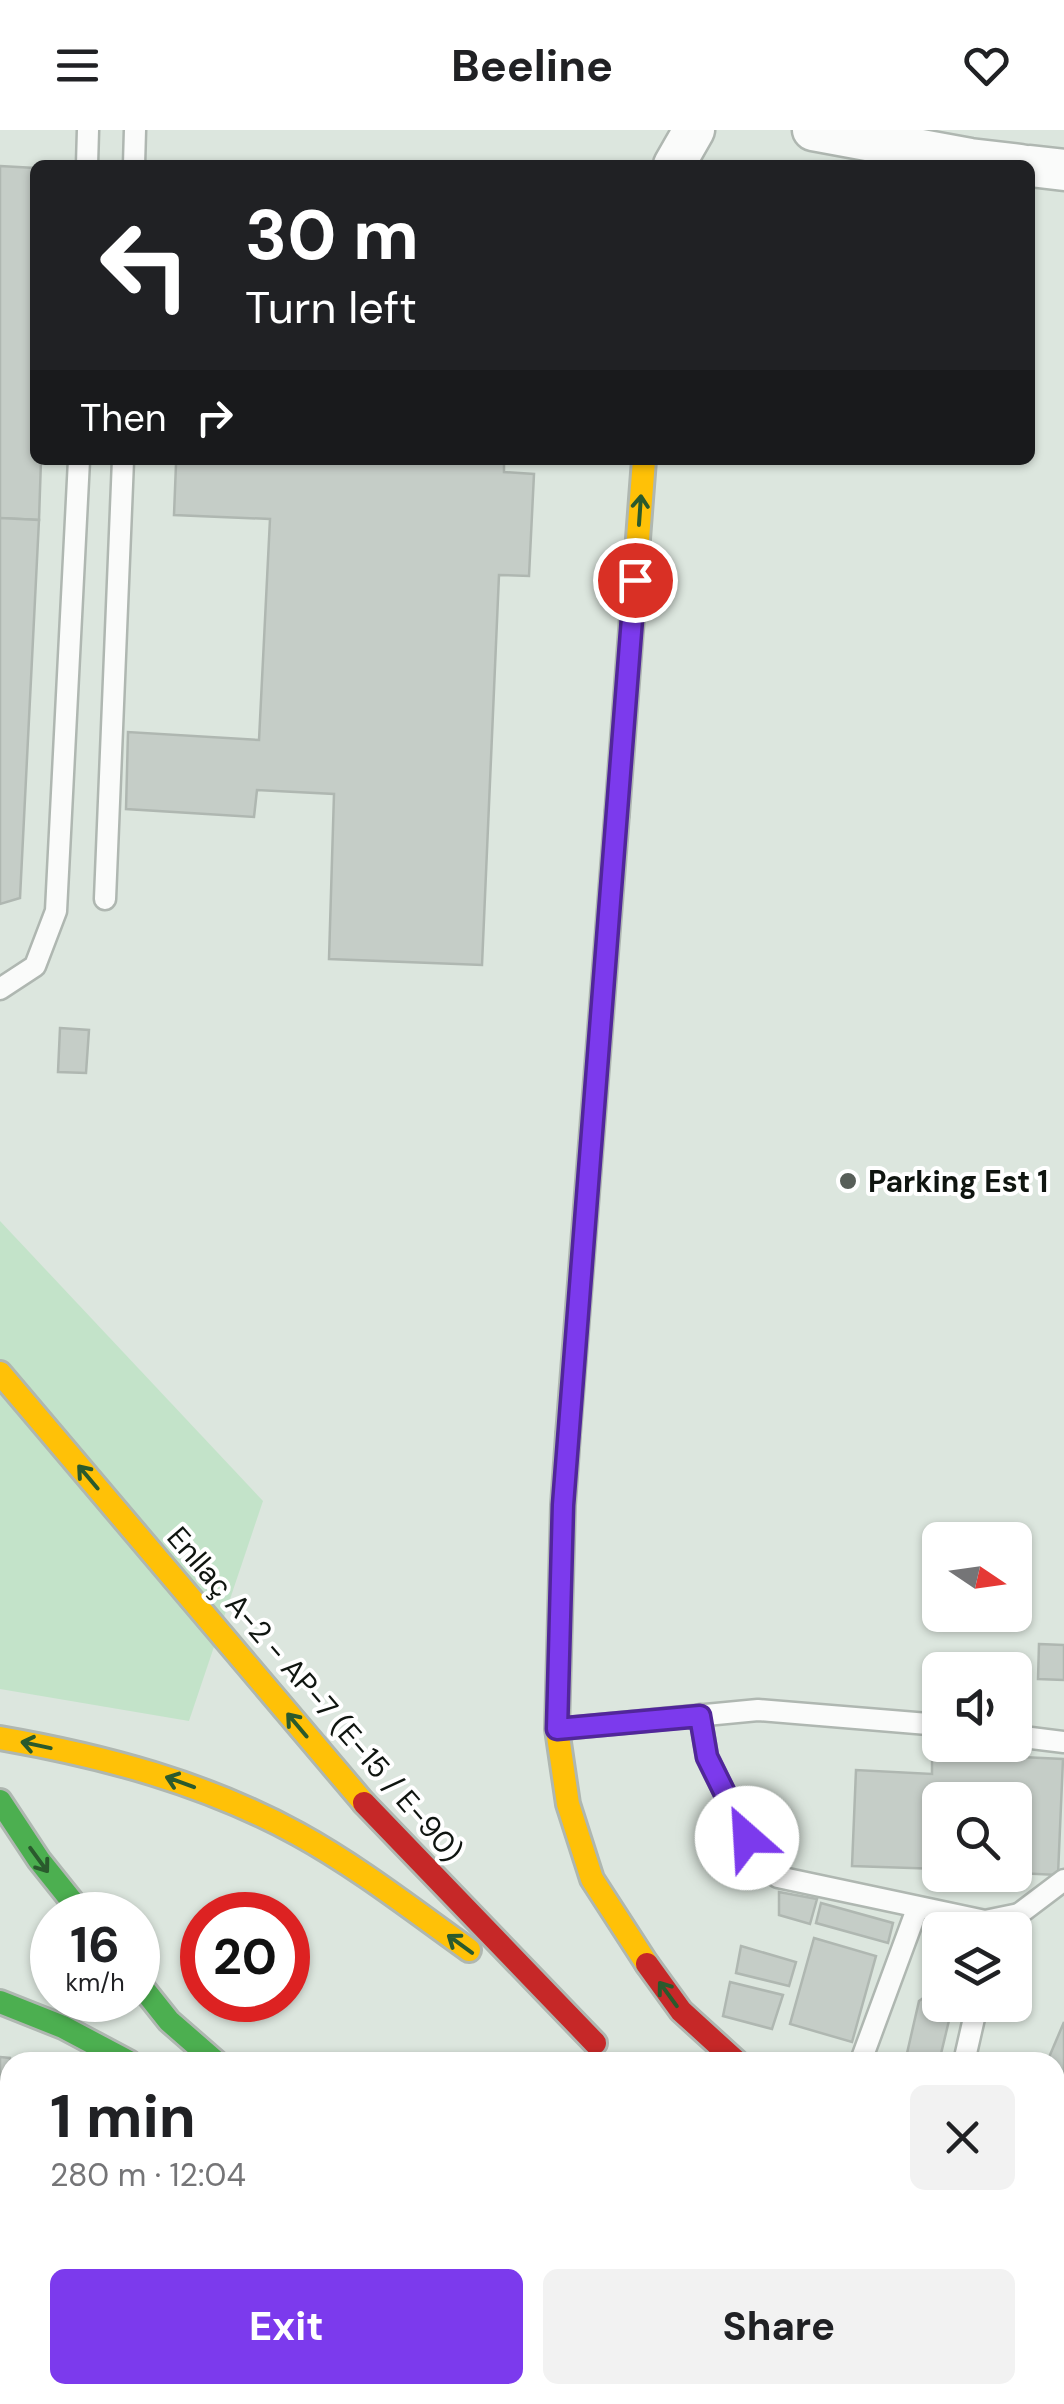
<!DOCTYPE html>
<meta charset="utf-8">
<style>
body{margin:0;font-family:"DM Sans",sans-serif;background:#f2f2f2;color:#202124;height:100vh;display:flex;flex-direction:column;font-size:38px;white-space:nowrap}
*{box-sizing:border-box;margin:0}
p{font-size:32px;color:#757577}
.icon{flex:none;width:55px;height:55px;fill:none;stroke:currentColor;stroke-width:2;stroke-linecap:round;stroke-linejoin:round}
.map{position:relative;flex:1;overflow:hidden}
.details{position:absolute;left:0px;top:1922px;width:1065px;height:352px;display:flex;flex-direction:column;background:#fff;border-radius:30px 30px 0 0;box-shadow:0 2px 8px #0004}
.details>*{flex:none}
.banner{position:absolute;left:30px;top:30px;width:1005px;height:305px;border-radius:15px;box-shadow:0 2px 8px #0004;background:#202124;color:#fff;overflow:hidden}
.needle{width:65px;rotate:103deg}
.controls{position:absolute;left:922px;top:1392px;display:grid;gap:20px}
.controls a{display:grid;place-items:center;width:110px;height:110px;border-radius:15px;background:#fff;box-shadow:0 2px 8px #0004;font-size:50px}
.speed{position:absolute;left:30px;top:1762px;display:flex;gap:20px;font-size:50px;font-weight:700;text-align:center}
.speed>*{display:grid;place-content:center;width:130px;height:130px;border-radius:50%;background:#fff;box-shadow:0 2px 8px #0004;line-height:1}
.speed small{font-size:25px;font-weight:400}
.speed .limit{border:15px solid #d22;background:#fff;color:#111}
.pin{position:absolute;display:grid;place-items:center;width:85px;height:85px;color:#fff;margin:-42px;border:5px solid #fff;border-radius:50%;box-shadow:0 2px 10px #0007}
.me{position:absolute;width:110px;margin:-55px;rotate:334deg;stroke-linejoin:round;filter:drop-shadow(0 0 8px #0008)}
.turn{display:flex;align-items:center;gap:35px;height:210px;padding:0 50px;font-size:45px}
.turn .icon{width:130px;height:130px;stroke-width:2.5}
.turn b{display:block;font-size:70px;line-height:85px}
.then{display:flex;align-items:center;height:95px;padding:0 50px;background:#0003;gap:20px;font-size:38px}
.round{display:grid;place-items:center;flex:none;width:105px;height:105px;border-radius:15px;background:#f2f2f2}
.head{display:flex;align-items:center;justify-content:space-between;height:170px;padding:0 50px}
h1{font-size:60px;font-weight:700;line-height:75px}
.cta{display:flex;gap:20px;margin-top:auto;padding:20px 50px}
.cta a{flex:1;height:115px;border-radius:15px;background:#7c3aed;color:#fff;font-size:40px;font-weight:700;line-height:115px;text-align:center}
.cta a+a{background:#f2f2f2;color:#202124}
header{display:flex;justify-content:space-between;align-items:center;height:130px;padding:0 50px;background:#fff;font-size:45px;font-weight:700}
.map>svg:first-child{display:block}
</style>
<header><svg class="icon" aria-label="menu" viewBox="0 0 24 24"><path d="M4 6h16M4 12h16M4 18h16"/></svg>Beeline<svg class="icon" aria-label="heart" viewBox="0 0 24 24"><path d="M12 20l-8-8c-3-5 5-10 8-4 3-6 11-1 8 4z"/></svg></header>
<div class="map">
<svg width="1064" height="2274" viewBox="0 0 1064 2274">
<rect width="100%" height="100%" fill="#dce6de"/>
<path fill="#c3e3c9" d="M0,1091L263,1371L189,1591L0,1559Z"/>
<g fill="#c5cdc7" stroke="#afb7b1" stroke-width="2.5">
<path d="M0,36L35,38V330H41L39,390L0,388Z"/>
<path d="M147,330H504V342L534,344L529,446L499,445L482,835L329,829L334,664L257,660L254,687L126,679L128,602L259,610L270,389L174,385L176,334Z"/>
<path d="M0,388L39,390L20,768L0,774Z"/>
<path d="M60,898L89,900L86,943L58,942Z"/>
<path d="M1039,1514L1064,1515V1550L1038,1549Z"/>
<path d="M932,1623L1063,1629L1058,1745L1015,1743V1670H940V1739L852,1736L856,1640L932,1644Z"/>
<path d="M779,1762L817,1769L810,1794L779,1785Z"/>
<path d="M821,1773L893,1793L888,1813L816,1793Z"/>
<path d="M814,1808L876,1826L852,1912L790,1894Z"/>
<path d="M741,1816L796,1832L789,1856L736,1843Z"/>
<path d="M730,1852L783,1865L772,1899L723,1886Z"/>
<path d="M938,1863L940,1875H951L952,1878L939,1932H905L919,1871L929,1864Z"/>
<path d="M1064,1892V1970L1055,1967V1932H1047Z"/>
<path d="M0,1927L10,1928V2130L0,2128Z"/>
<path d="M1064,2023V2105L1055,2101V2044Z"/>
</g>
<g fill="none" stroke-linecap="round" stroke-linejoin="round">
<defs>
<g id="lane">
<path d="M87,35L88,0"/>
<path d="M134,35L135,0"/>
<path d="M105,769L123,330"/>
<path d="M0,859L35,836L56,781L79,330"/>
<path d="M700,1585L707,1627L760,1735L778,1747L985,1791L1019,1784"/>
<path d="M559,1599L758,1580L940,1595"/>
<path d="M1015,1606L1064,1612"/>
<path d="M1012,1794L1019,1784L1064,1750"/>
<path d="M862,1928L917,1779"/>
<path d="M964,1932L977,1875"/>
<path d="M575,2265L593,2274"/>
</g>
<g id="street">
<path d="M813,0L970,29L1021,35"/>
<path d="M674,35L694,0"/>
<path d="M1030,36L1064,40"/>
<path d="M1055,2127L1064,2131"/>
<path d="M0,2228L10,2232"/>
<path d="M139,2265L217,2274"/>
</g>
<g id="fast">
<path d="M568,1305L617,684"/>
<path d="M0,1671L39,1730L83,1785"/>
<path d="M138,1852L169,1891L216,1932"/>
<path d="M0,1872L63,1897L129,1932"/>
<path d="M1055,2178L1064,2181"/>
<path d="M728,2265L756,2274"/>
<path d="M803,2265L834,2274"/>
</g>
<g id="slow">
<path d="M617,684L644,330"/>
<path d="M0,1243L364,1673"/>
<path d="M568,1305L563,1375L557,1599L568,1674L592,1749L647,1834"/>
<path d="M0,1608C103,1626 205,1653 298,1704C358,1737 413,1780 469,1820"/>
</g>
<g id="jam">
<path d="M364,1673L595,1913"/>
<path d="M647,1834L681,1881L737,1932"/>
</g>
</defs>
<use href="#lane" stroke="#afb7b1" stroke-width="25"/>
<use href="#street" stroke="#afb7b1" stroke-width="45"/>
<use href="#fast" stroke="#afb7b1" stroke-width="28"/>
<use href="#slow" stroke="#afb7b1" stroke-width="28"/>
<use href="#jam" stroke="#afb7b1" stroke-width="28"/>
<use href="#lane" stroke="#fafbfa" stroke-width="20"/>
<use href="#street" stroke="#fafbfa" stroke-width="40"/>
<use href="#fast" stroke="#4caf50" stroke-width="22"/>
<use href="#slow" stroke="#ffc107" stroke-width="22"/>
<use href="#jam" stroke="#c62828" stroke-width="22"/>
</g>
<defs><path id="oneway-shaft" d="M-6 0H5M1.5-3L5.5 0L1.5 3" fill="none" stroke-width="1.6" stroke-linecap="round" stroke-linejoin="round" transform="scale(2.5)"/></defs>
<g stroke="#2a5a2d">
<use href="#oneway-shaft" transform="translate(640 380) rotate(-86)"/>
<use href="#oneway-shaft" transform="translate(88 1347) rotate(-130)"/>
<use href="#oneway-shaft" transform="translate(297 1595) rotate(-130)"/>
<use href="#oneway-shaft" transform="translate(36 1615) rotate(-168)"/>
<use href="#oneway-shaft" transform="translate(180 1652) rotate(-160)"/>
<use href="#oneway-shaft" transform="translate(39 1730) rotate(54)"/>
<use href="#oneway-shaft" transform="translate(460 1814) rotate(-144)"/>
<use href="#oneway-shaft" transform="translate(668 1864) rotate(-126)"/>
</g>
<g fill="none" stroke-linecap="round" stroke-linejoin="round">
<defs>
<path id="route" d="M635,450L563,1375L557,1599L700,1586L707,1627L747,1708"/>
</defs>
<use href="#route" stroke="#51269a" stroke-width="25"/>
<use href="#route" stroke="#7c3aed" stroke-width="18"/>
</g>
<circle fill="#575e58" stroke="#fff" stroke-width="4" cx="848" cy="1051" r="10"/>
<g text-anchor="middle" dominant-baseline="central" stroke-width="8" stroke-linejoin="round" paint-order="stroke">
<g font-size="30" font-weight="bold" fill="#0f1510" stroke="#fff" text-anchor="start">
<text x="868" y="1051">Parking Est 1</text>
</g>
<g font-size="30" fill="#0f1510" stroke="#fff">
<text transform="translate(315 1564) rotate(49)">Enllaç A-2 - AP-7 (E-15 / E-90)</text>
</g>
</g>
</svg>
<div class="controls">
<a><svg class="needle" viewBox="-14 -14 28 28"><path d="M0-13l5 13h-10z" fill="#e53935"/><path d="M0 13l5-13h-10z" fill="#757577"/></svg></a>
<a><svg class="icon" aria-label="sound" viewBox="0 0 24 24"><path d="M4 9h4l5-4v14l-5-4H4zM17 9q2 3 0 6"/></svg></a>
<a><svg class="icon" aria-label="search" viewBox="0 0 24 24"><circle cx="10" cy="10" r="6"/><path d="M15 15l6 6"/></svg></a>
<a><svg class="icon" aria-label="layers" viewBox="0 0 24 24"><path d="M12 4l9 5-9 5-9-5zM3 14l9 5 9-5"/></svg></a>
</div>
<div class="speed"><div>16<small>km/h</small></div><div class="limit">20</div></div>
<div class="pin" style="left:635px;top:450px;background:#d93025"><svg class="icon" aria-label="arrive" viewBox="0 0 24 24"><path d="M6 21V4h12l-3 4 3 4H6"/></svg></div>
<svg class="me" style="left:747px;top:1708px" viewBox="-20 -20 40 40"><circle r="19" fill="#fff"/><path d="M0-13L10 11 0 6-10 11z" fill="#7c3aed"/></svg>
<div class="banner">
<div class="turn"><svg class="icon" aria-label="left" viewBox="0 0 24 24"><path d="M17 20v-9H6M10 6l-5 5 5 5"/></svg><div><b>30 m</b>Turn left</div></div>
<div class="then">Then<svg class="icon" aria-label="right" viewBox="0 0 24 24"><path d="M7 20v-9h11M14 6l5 5-5 5"/></svg></div>
</div>
<section class="details">
<div class="head"><div><h1>1 min</h1><p>280 m · 12:04</p></div><a class="round"><svg class="icon" aria-label="close" viewBox="0 0 24 24"><path d="M6 6l12 12M18 6L6 18"/></svg></a></div>
<div class="cta"><a>Exit</a><a>Share</a></div>
</section>
</div>
